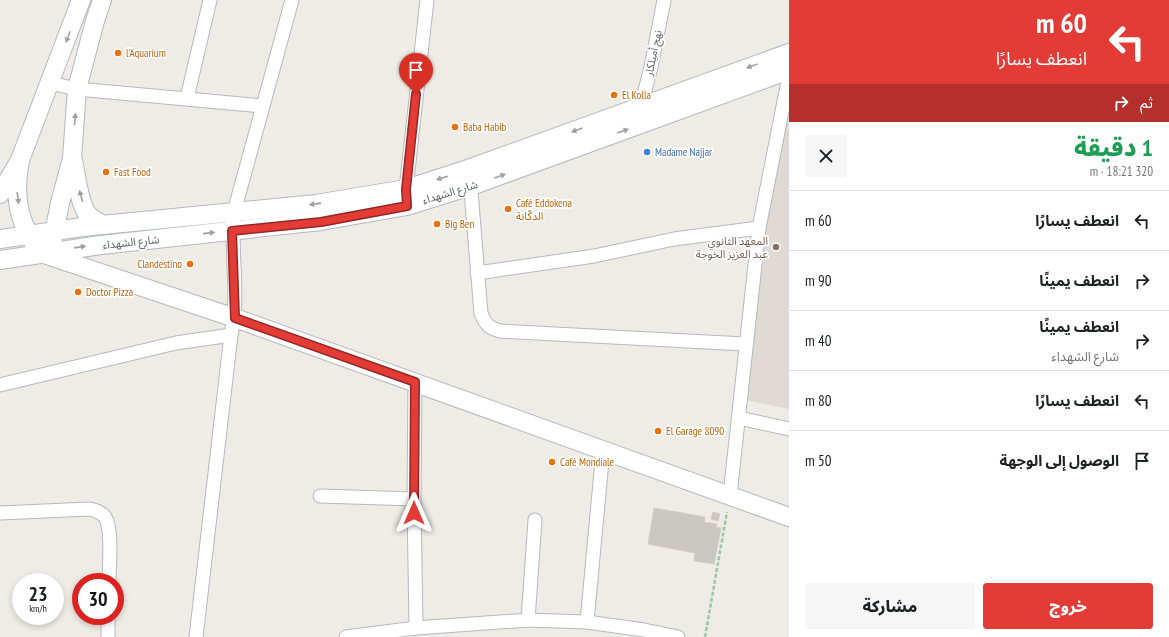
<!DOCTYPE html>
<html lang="ar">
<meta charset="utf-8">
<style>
body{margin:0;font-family:"PT Sans Narrow","Noto Sans Arabic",sans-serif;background:#f6f6f6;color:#202124;direction:rtl;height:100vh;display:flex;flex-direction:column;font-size:15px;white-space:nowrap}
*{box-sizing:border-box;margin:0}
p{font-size:13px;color:#757577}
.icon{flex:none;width:22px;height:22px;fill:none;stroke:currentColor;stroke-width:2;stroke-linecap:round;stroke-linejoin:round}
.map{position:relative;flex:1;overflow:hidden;direction:ltr}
.side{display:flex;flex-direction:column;background:#fff;width:380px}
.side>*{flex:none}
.banner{background:#e33c37;color:#fff;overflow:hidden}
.speed{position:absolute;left:12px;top:573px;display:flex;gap:8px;font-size:20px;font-weight:700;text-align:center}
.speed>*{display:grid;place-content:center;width:52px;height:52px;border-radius:50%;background:#fff;box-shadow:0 2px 6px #0003;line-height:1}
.speed small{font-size:10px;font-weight:400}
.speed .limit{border:6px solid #d22;background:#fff;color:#111}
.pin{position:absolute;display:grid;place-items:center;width:34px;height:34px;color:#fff;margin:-41px -17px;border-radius:50% 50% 50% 0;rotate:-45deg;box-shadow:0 0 4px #0007}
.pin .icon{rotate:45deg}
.me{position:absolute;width:44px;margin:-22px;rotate:0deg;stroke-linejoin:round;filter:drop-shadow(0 0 3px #0008)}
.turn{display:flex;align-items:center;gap:14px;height:84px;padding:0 16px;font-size:18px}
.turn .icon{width:52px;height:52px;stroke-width:2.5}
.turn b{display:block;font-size:28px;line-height:34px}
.then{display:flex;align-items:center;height:38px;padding:0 16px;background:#0003;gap:8px;font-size:15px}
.round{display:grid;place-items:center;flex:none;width:42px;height:42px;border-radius:4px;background:#f6f6f6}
.headline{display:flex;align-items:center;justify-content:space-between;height:68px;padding:0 16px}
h1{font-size:24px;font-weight:800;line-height:30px;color:#1e9e55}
.button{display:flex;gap:8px;margin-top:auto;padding:8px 16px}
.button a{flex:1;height:46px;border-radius:4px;background:#e33c37;color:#fff;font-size:16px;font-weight:800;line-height:46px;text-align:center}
.button a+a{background:#f6f6f6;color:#202124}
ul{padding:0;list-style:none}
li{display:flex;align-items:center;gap:12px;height:60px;padding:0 16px;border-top:1px solid #e0e0e0}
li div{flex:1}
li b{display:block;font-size:15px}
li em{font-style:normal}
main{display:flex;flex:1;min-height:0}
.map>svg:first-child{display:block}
</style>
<main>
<section class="side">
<div class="banner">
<div class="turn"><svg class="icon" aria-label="left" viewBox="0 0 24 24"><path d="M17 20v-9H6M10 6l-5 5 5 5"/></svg><div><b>60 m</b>انعطف يسارًا</div></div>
<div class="then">ثم<svg class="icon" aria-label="right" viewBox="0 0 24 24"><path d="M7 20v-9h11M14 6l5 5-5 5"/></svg></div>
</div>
<div class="headline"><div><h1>1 دقيقة</h1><p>320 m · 18:21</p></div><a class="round"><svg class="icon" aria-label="close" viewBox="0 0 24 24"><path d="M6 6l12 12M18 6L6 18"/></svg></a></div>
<ul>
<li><svg class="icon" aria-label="left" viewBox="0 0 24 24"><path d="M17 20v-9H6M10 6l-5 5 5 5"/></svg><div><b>انعطف يسارًا</b></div><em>60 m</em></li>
<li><svg class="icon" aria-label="right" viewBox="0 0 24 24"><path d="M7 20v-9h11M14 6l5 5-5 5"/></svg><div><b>انعطف يمينًا</b></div><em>90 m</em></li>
<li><svg class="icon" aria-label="right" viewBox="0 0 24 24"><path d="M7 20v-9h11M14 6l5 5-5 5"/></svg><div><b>انعطف يمينًا</b><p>شارع الشهداء</p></div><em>40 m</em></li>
<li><svg class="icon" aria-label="left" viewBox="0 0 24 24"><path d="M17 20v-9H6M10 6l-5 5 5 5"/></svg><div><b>انعطف يسارًا</b></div><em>80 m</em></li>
<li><svg class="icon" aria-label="arrive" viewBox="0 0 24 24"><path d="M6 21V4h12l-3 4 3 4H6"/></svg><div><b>الوصول إلى الوجهة</b></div><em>50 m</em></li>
</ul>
<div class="button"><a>خروج</a><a>مشاركة</a></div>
</section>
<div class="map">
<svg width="789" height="637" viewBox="0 0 789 637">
<rect width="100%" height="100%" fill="#efece5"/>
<path fill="#dfdbd4" d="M789,91V409L745,400L780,93Z"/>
<g fill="#cac7c2" stroke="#d3cec4">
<path d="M654,508L705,517L704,522L717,524L716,527L721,528L714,564L694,561L695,553L648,544Z"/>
<path d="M713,512L720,514L718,521L711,519Z"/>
</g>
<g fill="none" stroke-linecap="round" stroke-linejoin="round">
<defs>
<g id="street">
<path d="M50,83L77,89L263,106"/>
<path d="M187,98L210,0"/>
<path d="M641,106L651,67L664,0"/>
<path d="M470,179L481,313C485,324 489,328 500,331L745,344"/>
<path d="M406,197V189L427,0"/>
<path d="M477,273L594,256L674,239L759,228"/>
<path d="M415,383L414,499L416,628"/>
<path d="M0,385L176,343L231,335"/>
<path d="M739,418L789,429"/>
<path d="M730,495L759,228L789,76"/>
<path d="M320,496L414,499"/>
<path d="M0,513L89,509C95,510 101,512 105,517C113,529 109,567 109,582"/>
<path d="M528,620L535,520"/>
<path d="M587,622L603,450"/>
<path d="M108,637V616"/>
<path d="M196,637L231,335C240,295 230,253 234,212L292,0"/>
<path d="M346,637L416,628L528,620L587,622L644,630L678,637"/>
</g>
<g id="secondary">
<path d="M20,160C15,185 16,212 29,235C32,241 37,247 41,253L235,318L789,517"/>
<path d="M73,160C76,174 79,201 86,212C90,219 97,222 104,225"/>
<path d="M0,194L20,160L81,0"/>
<path d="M0,239L82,227L316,204L406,189L468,169L789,53"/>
<path d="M52,243L60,203L72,158L77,89L95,21L102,0"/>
<path d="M0,260L101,245L321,221L407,206L471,186L789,70"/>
</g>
</defs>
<use href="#street" stroke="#b6b8bc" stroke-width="15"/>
<use href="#secondary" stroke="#b4b8bc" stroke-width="20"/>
<path stroke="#9cc6a6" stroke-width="2.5" stroke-dasharray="4 2" stroke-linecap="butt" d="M705,637L727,512"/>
<use href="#street" stroke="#fff" stroke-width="13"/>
<use href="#secondary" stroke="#fff" stroke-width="18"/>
</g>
<defs><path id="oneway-solid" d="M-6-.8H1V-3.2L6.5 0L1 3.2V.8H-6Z"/></defs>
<g fill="#9ea0a3">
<use href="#oneway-solid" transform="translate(68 37) rotate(111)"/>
<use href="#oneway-solid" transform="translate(752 66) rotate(160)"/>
<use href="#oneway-solid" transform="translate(75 119) rotate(-86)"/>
<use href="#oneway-solid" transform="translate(577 130) rotate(160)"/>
<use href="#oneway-solid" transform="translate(623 131) rotate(-20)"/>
<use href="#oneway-solid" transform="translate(500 176) rotate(-20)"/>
<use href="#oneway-solid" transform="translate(442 178) rotate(163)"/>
<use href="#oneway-solid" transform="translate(81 196) rotate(-105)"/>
<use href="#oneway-solid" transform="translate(18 198) rotate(82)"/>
<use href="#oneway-solid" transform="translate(315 204) rotate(172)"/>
<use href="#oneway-solid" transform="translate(209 233) rotate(-6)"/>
<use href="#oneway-solid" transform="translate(80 247) rotate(-8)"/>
</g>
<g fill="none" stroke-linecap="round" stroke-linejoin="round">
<defs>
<path id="route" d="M414,513L415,382L235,318L232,231L321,222L407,206L406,189L416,94"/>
</defs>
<use href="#route" stroke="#942724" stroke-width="10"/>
<use href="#route" stroke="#e33c37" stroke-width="7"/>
</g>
<g fill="#e8710a" stroke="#fff" stroke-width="1.5">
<circle cx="118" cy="53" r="4"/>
<circle cx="614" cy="95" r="4"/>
<circle cx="455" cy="127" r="4"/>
<circle cx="106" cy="172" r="4"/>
<circle cx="508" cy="209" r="4"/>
<circle cx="437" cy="224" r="4"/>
<circle cx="190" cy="264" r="4"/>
<circle cx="78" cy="292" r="4"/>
<circle cx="658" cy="431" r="4"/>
<circle cx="552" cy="462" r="4"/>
</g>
<circle fill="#3f7fe0" stroke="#fff" stroke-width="1.5" cx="647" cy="152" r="4"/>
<circle fill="#8d6e63" stroke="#fff" stroke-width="1.5" cx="776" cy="247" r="4"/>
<g text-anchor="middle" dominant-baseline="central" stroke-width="3.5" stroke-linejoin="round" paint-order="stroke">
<g font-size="11" fill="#c56008" stroke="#fff" text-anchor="start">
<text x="126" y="53">l'Aquarium</text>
<text x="622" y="95">El Kolla</text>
<text x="463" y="127">Baba Habib</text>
<text x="114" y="172">Fast Food</text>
<text x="516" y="203">Café Eddokena<tspan x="516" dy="13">الدكّانة</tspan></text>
<text x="445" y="224">Big Ben</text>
<text x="182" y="264" text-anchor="end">Clandestino</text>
<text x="86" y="292">Doctor Pizza</text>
<text x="666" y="431">El Garage 8090</text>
<text x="560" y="462">Café Mondiale</text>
</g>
<g font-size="11" fill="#5d6165" stroke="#fff">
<text transform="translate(653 53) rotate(-78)">نهج أميلكار</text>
<text transform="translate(450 192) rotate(-17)">شارع الشهداء</text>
<text transform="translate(131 242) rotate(-6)">شارع الشهداء</text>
</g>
<g font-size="11" fill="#366cbe" stroke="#fff" text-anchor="start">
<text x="655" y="152">Madame Najjar</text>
</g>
<g font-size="11" fill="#785e54" stroke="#fff" text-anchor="end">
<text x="768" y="241">المعهد الثانوي<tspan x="768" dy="13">عبد العزيز الخوجة</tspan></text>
</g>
</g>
</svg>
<div class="speed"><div>23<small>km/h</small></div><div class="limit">30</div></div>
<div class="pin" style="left:416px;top:94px;background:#d93025"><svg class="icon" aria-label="arrive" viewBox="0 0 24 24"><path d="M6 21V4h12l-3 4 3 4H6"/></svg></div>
<svg class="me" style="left:414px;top:513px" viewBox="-20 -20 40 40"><path d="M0-17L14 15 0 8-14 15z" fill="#e33c37" stroke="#fff" stroke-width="4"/></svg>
</div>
</main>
